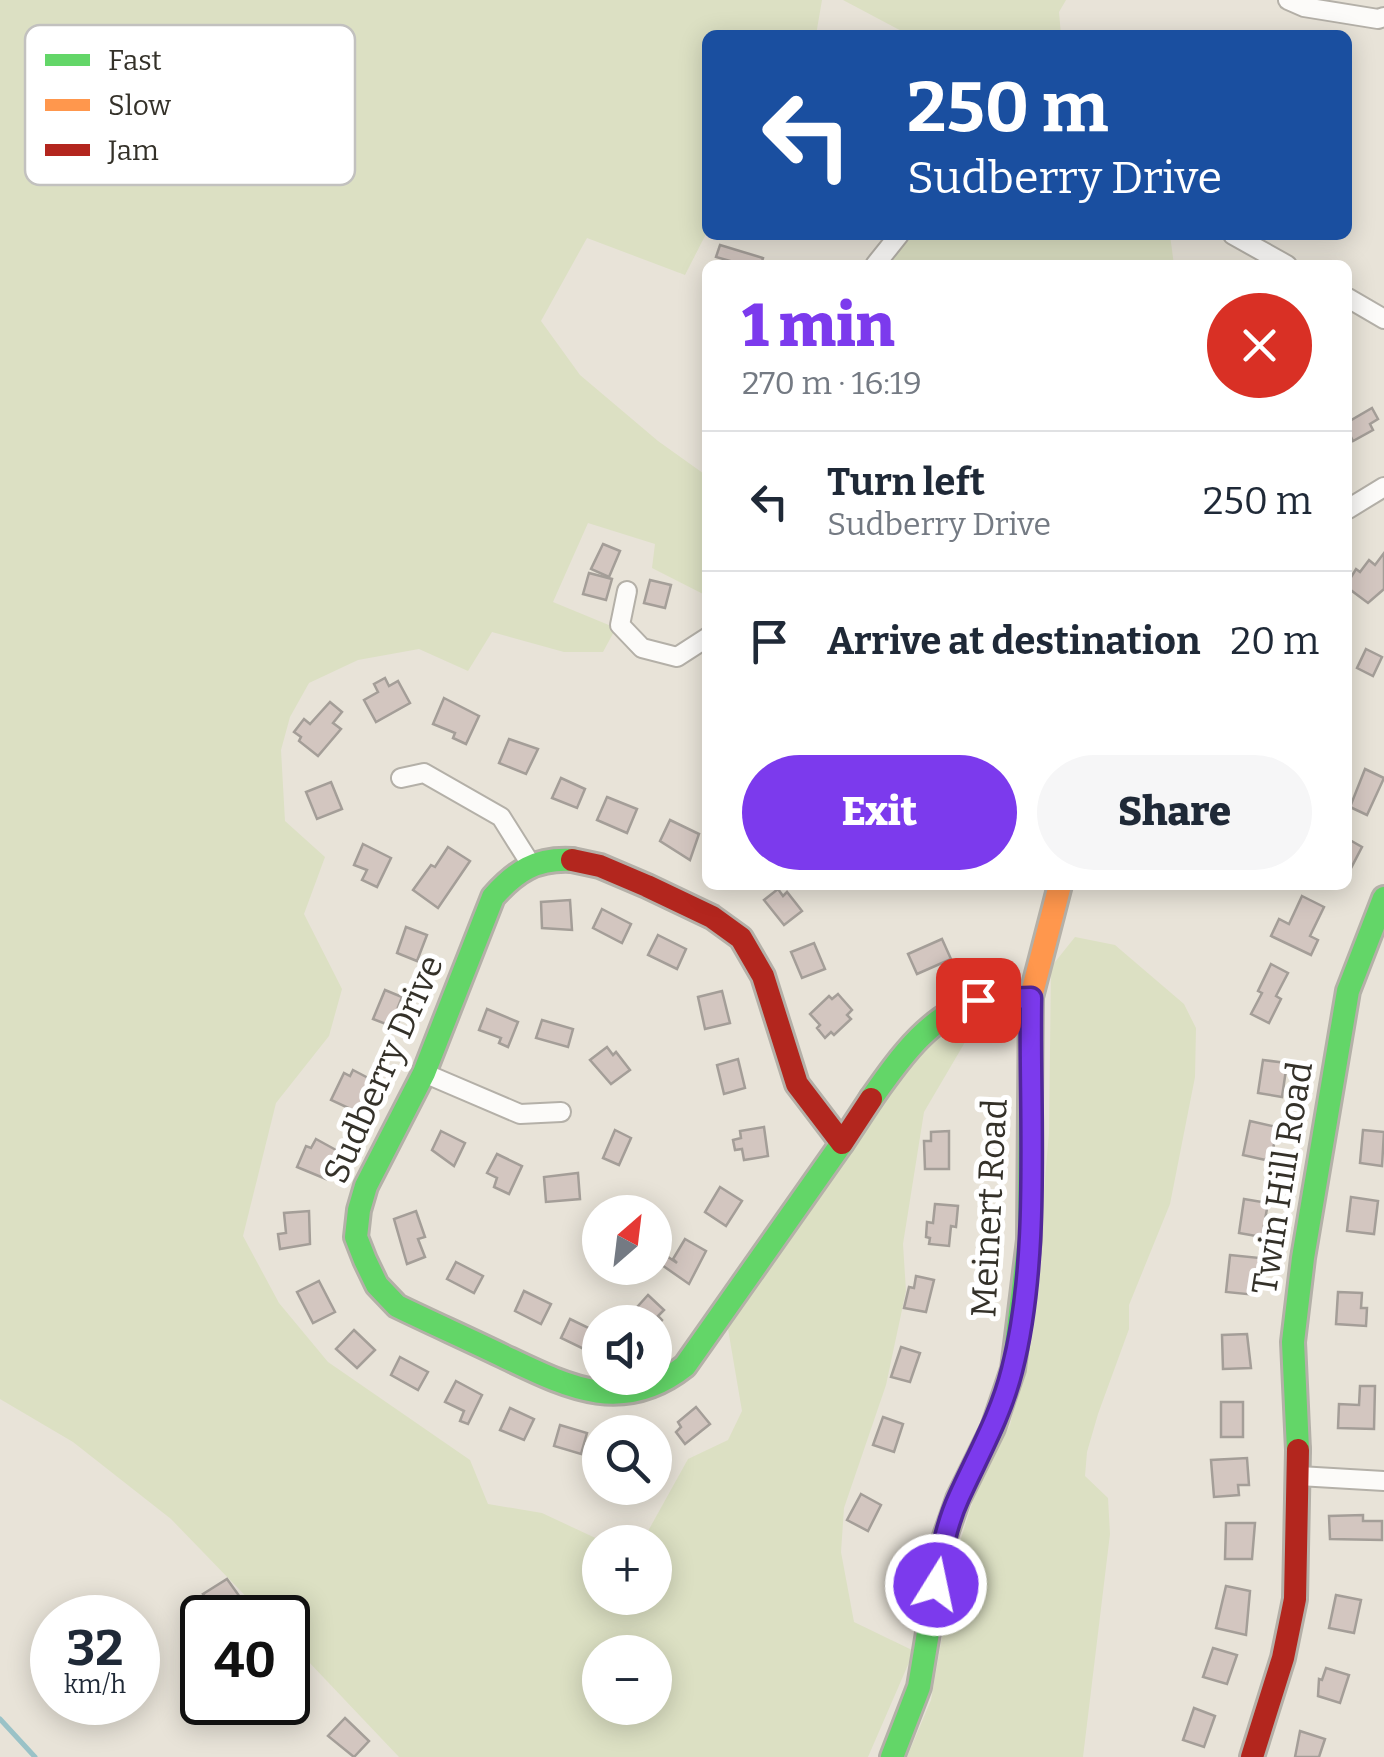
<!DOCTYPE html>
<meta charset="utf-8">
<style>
body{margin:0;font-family:Bitter,serif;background:#f6f6f7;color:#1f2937;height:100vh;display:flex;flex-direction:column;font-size:38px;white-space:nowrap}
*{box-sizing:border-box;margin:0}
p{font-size:32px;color:#747a83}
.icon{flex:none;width:55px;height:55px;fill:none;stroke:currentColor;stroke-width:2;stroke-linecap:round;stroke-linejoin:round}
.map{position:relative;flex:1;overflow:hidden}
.side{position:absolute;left:702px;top:260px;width:650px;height:630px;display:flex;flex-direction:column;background:#fff;border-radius:15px;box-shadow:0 5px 25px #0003}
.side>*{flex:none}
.banner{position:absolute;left:702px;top:30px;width:650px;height:210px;border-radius:15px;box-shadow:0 5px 25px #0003;background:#1a4fa0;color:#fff;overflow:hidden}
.needle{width:65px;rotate:28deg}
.fabs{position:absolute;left:582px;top:1195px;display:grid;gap:20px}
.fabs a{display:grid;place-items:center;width:90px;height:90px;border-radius:50%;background:#fff;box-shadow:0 5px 25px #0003;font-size:50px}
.speed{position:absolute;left:30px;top:1595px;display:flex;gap:20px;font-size:50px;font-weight:700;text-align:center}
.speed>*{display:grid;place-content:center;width:130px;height:130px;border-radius:50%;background:#fff;box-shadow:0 5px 25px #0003;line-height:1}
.speed small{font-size:25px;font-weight:400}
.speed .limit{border:5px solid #111;border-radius:15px;background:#fff;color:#111}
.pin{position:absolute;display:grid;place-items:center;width:85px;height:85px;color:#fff;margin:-42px;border-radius:20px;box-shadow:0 5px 15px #0006}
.me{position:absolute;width:110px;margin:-55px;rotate:10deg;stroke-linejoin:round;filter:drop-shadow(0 0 8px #0008)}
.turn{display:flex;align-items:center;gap:35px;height:210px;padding:0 40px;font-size:45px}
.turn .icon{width:130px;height:130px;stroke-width:2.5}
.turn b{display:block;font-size:70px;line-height:85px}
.round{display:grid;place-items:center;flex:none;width:105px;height:105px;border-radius:52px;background:#f6f6f7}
.head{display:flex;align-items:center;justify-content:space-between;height:170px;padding:0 40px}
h1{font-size:60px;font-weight:800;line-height:75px;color:#7c3aed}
.primary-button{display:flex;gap:20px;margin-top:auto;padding:20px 40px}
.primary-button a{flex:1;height:115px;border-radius:60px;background:#7c3aed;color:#fff;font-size:40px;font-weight:800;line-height:115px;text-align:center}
.primary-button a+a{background:#f6f6f7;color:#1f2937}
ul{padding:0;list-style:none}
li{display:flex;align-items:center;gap:30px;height:140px;padding:0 40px;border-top:2px solid #e0e1e3}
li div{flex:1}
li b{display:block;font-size:38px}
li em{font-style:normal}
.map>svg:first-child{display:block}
</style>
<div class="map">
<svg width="1384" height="1757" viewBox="0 0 1384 1757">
<rect width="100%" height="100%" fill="#e8e3d8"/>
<g fill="#dce0c3" fill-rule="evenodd">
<path d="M0,0H822L816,35H708L707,232L685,275L587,238L541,321L580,375L658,441L707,476V596L652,568L655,544L588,523L553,602L616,628L603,652H564L492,632L468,671L419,649L358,660L309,683L290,717L281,750L285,821L325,857L304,914L342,989L329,1036L276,1103L243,1236L279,1303L328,1362L470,1460L488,1504L542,1513L604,1542H600V1598H655V1542H642L688,1459L728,1440L742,1411L727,1323L904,1067L948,1019L980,1008L1013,1014L1009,1036L971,1032L924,1112L903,1244L906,1291L886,1385L844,1508L841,1552L854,1622L914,1651L868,1757H399L288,1640V1618L266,1617L171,1519L73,1442L0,1399ZM600,1652H655V1708H600Z"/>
<path d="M843,0H1066L1059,12L1061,35H909Z"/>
<path d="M910,235H1170L1174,265H886Z"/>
<path d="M1075,937L1115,945L1184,1004L1196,1028L1195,1077L1170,1204L1129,1305V1329L1098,1414L1087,1452L1085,1476L1108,1498L1110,1534L1083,1757H907L931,1700L957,1551L975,1494L1010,1425L1032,1328L1049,1133L1051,967Z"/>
</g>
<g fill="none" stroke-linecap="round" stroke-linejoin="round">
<path stroke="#9ac2c7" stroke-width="5" d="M0,1719L35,1757"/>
</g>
<g fill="#d3c6c0" stroke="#a49e98" stroke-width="2.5">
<path d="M720,245L763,258L761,265H744L716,257Z"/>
<path d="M1372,408L1378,419L1370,424L1373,430L1353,441L1348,431V422Z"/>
<path d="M603,544L620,551L609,577L591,569Z"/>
<path d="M1384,553V589L1368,603L1348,588V582L1356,569L1360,572L1369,560L1375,565Z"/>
<path d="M589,573L612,579L606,600L583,594Z"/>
<path d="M650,580L671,585L665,608L644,603Z"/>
<path d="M1366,649L1382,657L1373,676L1357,668Z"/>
<path d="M385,678L389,686L398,681L410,703L376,722L364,700L378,692L374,684Z"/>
<path d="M444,698L479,716L466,744L453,738L455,733L433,724Z"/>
<path d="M330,702L342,712L333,723L341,729L318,756L299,741L301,737L294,732L304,719L310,724Z"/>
<path d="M509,739L538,749L526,774L499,763Z"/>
<path d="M1365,769L1384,778L1367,815L1350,807Z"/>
<path d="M561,778L585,789L577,808L552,798Z"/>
<path d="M331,782L342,809L317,819L306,792Z"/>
<path d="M607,797L637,809L627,833L597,820Z"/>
<path d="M670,820L699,834L690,860L660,841Z"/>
<path d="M1348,839L1362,847L1350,870L1348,869Z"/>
<path d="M363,844L391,858L377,887L362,880L367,870L354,865Z"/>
<path d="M448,847L470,861L438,908L413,890L431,865L435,867Z"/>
<path d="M778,889L783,896L787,892L802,911L784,925L764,900Z"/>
<path d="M1302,896L1324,907L1310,936L1318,940L1311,955L1271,936L1279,919L1289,924Z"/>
<path d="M570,900L572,930L542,928L541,902Z"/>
<path d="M602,909L631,924L622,943L593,928Z"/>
<path d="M406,927L427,935L417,961L397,953Z"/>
<path d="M658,935L686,949L677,969L648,955Z"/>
<path d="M942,939L951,959L917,974L908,954Z"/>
<path d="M814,943L825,969L802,978L791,952Z"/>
<path d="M1271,964L1288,973L1276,996L1281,999L1269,1023L1251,1014L1262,993L1258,991Z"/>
<path d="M385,990L402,997L398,1007L404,1009L396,1028L373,1019Z"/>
<path d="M722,991L730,1023L705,1029L698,997Z"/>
<path d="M838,994L852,1010L847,1015L851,1019L834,1035L831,1032L825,1038L817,1028L820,1025L810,1014L829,996L832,999Z"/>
<path d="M487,1009L518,1022L508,1047L499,1043L501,1038L479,1030Z"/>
<path d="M542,1020L573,1029L568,1047L536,1038Z"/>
<path d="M607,1047L613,1055L616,1052L630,1070L611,1084L590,1060Z"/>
<path d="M738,1059L745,1088L724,1094L717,1065Z"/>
<path d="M1263,1060L1287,1063L1282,1097L1258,1093Z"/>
<path d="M353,1070L372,1080L357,1112L331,1100L344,1073L350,1076Z"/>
<path d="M1250,1121L1285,1129L1282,1141L1275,1140L1270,1161L1243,1155Z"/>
<path d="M764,1127L768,1156L744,1160L742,1149L735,1150L733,1140L741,1138L740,1131Z"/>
<path d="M615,1130L631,1138L619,1165L603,1158Z"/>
<path d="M1363,1130L1384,1132L1382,1166L1360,1163Z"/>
<path d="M441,1131L465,1143L454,1166L432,1150Z"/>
<path d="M949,1131V1169H925L924,1141H931V1132Z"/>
<path d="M316,1139L336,1150L326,1179L297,1167L306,1146L311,1148Z"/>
<path d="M497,1154L522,1166L509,1194L494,1187L497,1178L487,1173Z"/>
<path d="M578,1173L580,1199L546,1202L544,1177Z"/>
<path d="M720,1187L742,1201L726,1226L705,1212Z"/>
<path d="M1351,1197L1378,1201L1374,1234L1347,1231Z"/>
<path d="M1244,1199L1268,1203L1262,1237L1239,1233Z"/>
<path d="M935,1204L958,1206L956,1227L951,1226L949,1246L929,1244L930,1238L926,1237L927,1222L933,1223Z"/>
<path d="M309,1211L310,1244L280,1249L278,1234L286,1233L284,1213Z"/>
<path d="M416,1211L425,1237L418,1239L425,1257L407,1264L394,1219Z"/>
<path d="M685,1239L706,1251L689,1284L659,1263L665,1255L677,1263L673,1259Z"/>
<path d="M1230,1255L1260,1258L1256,1295L1226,1292Z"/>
<path d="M456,1262L483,1276L474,1293L447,1279Z"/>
<path d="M916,1276L934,1280L926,1312L904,1308L909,1287L914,1288Z"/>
<path d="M319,1281L335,1312L313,1323L297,1292Z"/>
<path d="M524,1291L551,1304L541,1324L515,1311Z"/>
<path d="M1338,1292L1362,1293L1361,1308H1367L1366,1326L1336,1324Z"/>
<path d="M648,1295L664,1310L658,1316L662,1320L655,1329V1322H637L629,1316Z"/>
<path d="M570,1319L595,1331L586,1350L561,1338Z"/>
<path d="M354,1330L375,1350L357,1368L336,1349Z"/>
<path d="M1247,1334L1251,1368L1223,1369L1222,1335Z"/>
<path d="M901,1347L920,1353L910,1382L891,1377Z"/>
<path d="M400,1357L428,1372L418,1390L391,1375Z"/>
<path d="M456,1381L482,1395L468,1424L460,1421L464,1411L445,1402Z"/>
<path d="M1360,1386H1375L1374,1429L1338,1428L1339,1404L1359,1405Z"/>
<rect x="1221" y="1402" width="22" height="35"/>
<path d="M696,1407L710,1424L685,1444L676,1432L681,1427L678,1422Z"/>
<path d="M510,1408L534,1419L524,1440L500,1430Z"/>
<path d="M883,1417L903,1424L894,1452L873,1445Z"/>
<path d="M560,1425L587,1433L581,1454L554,1446Z"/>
<path d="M1247,1458L1249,1485H1238L1239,1495L1214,1497L1211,1460Z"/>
<path d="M861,1494L881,1505L868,1531L847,1520Z"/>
<path d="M1363,1515V1521H1382V1540L1330,1539L1329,1516Z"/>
<path d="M1226,1523H1255L1252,1559H1225Z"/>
<path d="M227,1579L250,1611L243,1618H224L203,1594Z"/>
<path d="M1226,1586L1250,1591L1246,1635L1216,1628Z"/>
<path d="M1336,1595L1361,1600L1354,1633L1329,1628Z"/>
<path d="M1213,1648L1237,1655L1227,1684L1203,1677Z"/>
<path d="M1326,1668L1349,1675L1340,1703L1318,1696L1319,1679L1322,1680Z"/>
<path d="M1194,1708L1215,1716L1204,1747L1183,1740Z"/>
<path d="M345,1718L369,1741L354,1757L328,1736Z"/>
<path d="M1300,1731L1325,1739L1319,1757H1295Z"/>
</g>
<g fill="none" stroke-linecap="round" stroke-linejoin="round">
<defs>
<g id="street">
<path d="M1288,0L1304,7L1378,19L1384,17"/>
<path d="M1233,235L1287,265"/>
<path d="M875,265L899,235"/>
<path d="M1348,298L1384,319"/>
<path d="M1348,509L1384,487"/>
<path d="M627,591L620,625L642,648L677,657L708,637"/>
<path d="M401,778L424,773L501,817L530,863"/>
<path d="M424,1073L520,1114L561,1112"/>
<path d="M1299,1476L1384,1481"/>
</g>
<g id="fast">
<path d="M572,860C536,858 516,871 493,897L424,1073L366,1186L359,1210L356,1237L365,1260L377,1285L397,1306C432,1323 468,1339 503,1356C566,1386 622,1416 685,1366L842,1143"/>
<path d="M871,1099C899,1059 932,1011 983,1000C999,997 1015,998 1031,997"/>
<path d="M1298,1450L1293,1342L1303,1258L1348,991L1384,898"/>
<path d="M892,1757L919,1687L943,1542L958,1499L993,1428L1013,1369L1029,1240L1030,1104"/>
</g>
<path id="slow" d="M1030,1104L1031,997L1060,885"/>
<g id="jam">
<path d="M572,860L600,866L647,886L712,917L741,938L763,976L797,1084L842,1143L871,1099"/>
<path d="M1252,1757L1283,1658L1295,1599L1298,1450"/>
</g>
</defs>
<use href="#street" stroke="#b4b0a8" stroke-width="22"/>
<use href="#fast" stroke="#b4b0a8" stroke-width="28"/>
<use href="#slow" stroke="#b4b0a8" stroke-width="28"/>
<use href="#jam" stroke="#b4b0a8" stroke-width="28"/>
<use href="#street" stroke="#fcfbf9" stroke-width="18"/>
<use href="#fast" stroke="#63d668" stroke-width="22"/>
<use href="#slow" stroke="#ff974d" stroke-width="22"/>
<use href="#jam" stroke="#b3261e" stroke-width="22"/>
</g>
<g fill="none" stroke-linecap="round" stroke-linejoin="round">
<defs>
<path id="route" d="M936,1585C941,1555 946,1525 959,1497C978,1455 1001,1415 1012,1370C1041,1257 1029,1115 1031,998L978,1000"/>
</defs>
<use href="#route" stroke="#51269a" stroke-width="25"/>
<use href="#route" stroke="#7c3aed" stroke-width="18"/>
</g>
<g text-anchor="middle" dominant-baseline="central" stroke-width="10" stroke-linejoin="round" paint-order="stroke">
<g font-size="35" fill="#343129" stroke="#fff">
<text transform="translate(383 1069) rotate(-66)">Sudberry Drive</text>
<text transform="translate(1282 1178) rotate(-81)">Twin Hill Road</text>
<text transform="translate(989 1208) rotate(-87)">Meinert Road</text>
</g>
</g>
<rect x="25" y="25" width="330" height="160" rx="15" fill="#fff" stroke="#c2c1bf" stroke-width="2.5"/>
<rect x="45" y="54" width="45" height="12" fill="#63d668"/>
<rect x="45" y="99" width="45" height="12" fill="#ff974d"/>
<rect x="45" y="144" width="45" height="12" fill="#b3261e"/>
<g font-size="28" fill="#343129">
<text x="108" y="70">Fast</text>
<text x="108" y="115">Slow</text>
<text x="108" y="160">Jam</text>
</g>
</svg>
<div class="fabs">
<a><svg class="needle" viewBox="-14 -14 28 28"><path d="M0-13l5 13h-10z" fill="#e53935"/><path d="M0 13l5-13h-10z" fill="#747a83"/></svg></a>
<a><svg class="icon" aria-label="sound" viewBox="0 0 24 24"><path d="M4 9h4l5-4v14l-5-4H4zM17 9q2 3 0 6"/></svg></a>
<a><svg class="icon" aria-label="search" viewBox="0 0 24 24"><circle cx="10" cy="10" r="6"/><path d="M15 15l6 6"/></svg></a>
<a>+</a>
<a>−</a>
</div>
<div class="speed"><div>32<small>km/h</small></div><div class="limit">40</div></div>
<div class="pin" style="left:978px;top:1000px;background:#d93025"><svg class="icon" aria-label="arrive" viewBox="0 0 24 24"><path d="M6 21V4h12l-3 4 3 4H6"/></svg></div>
<svg class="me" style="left:936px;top:1585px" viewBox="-20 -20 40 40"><circle r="17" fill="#7c3aed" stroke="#fff" stroke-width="3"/><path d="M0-11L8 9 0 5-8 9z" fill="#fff"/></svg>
<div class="banner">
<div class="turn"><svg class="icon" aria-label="left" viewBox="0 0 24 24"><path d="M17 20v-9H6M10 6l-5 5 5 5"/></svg><div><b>250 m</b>Sudberry Drive</div></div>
</div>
<section class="side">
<div class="head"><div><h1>1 min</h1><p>270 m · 16:19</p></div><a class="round" style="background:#d93025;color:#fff"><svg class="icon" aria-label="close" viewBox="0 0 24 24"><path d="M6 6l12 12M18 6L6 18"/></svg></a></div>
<ul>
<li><svg class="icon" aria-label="left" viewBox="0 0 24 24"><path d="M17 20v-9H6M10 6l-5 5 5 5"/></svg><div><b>Turn left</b><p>Sudberry Drive</p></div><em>250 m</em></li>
<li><svg class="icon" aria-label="arrive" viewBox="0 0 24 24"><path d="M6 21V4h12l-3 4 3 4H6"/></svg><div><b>Arrive at destination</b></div><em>20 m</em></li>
</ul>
<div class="primary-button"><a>Exit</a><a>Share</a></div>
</section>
</div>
